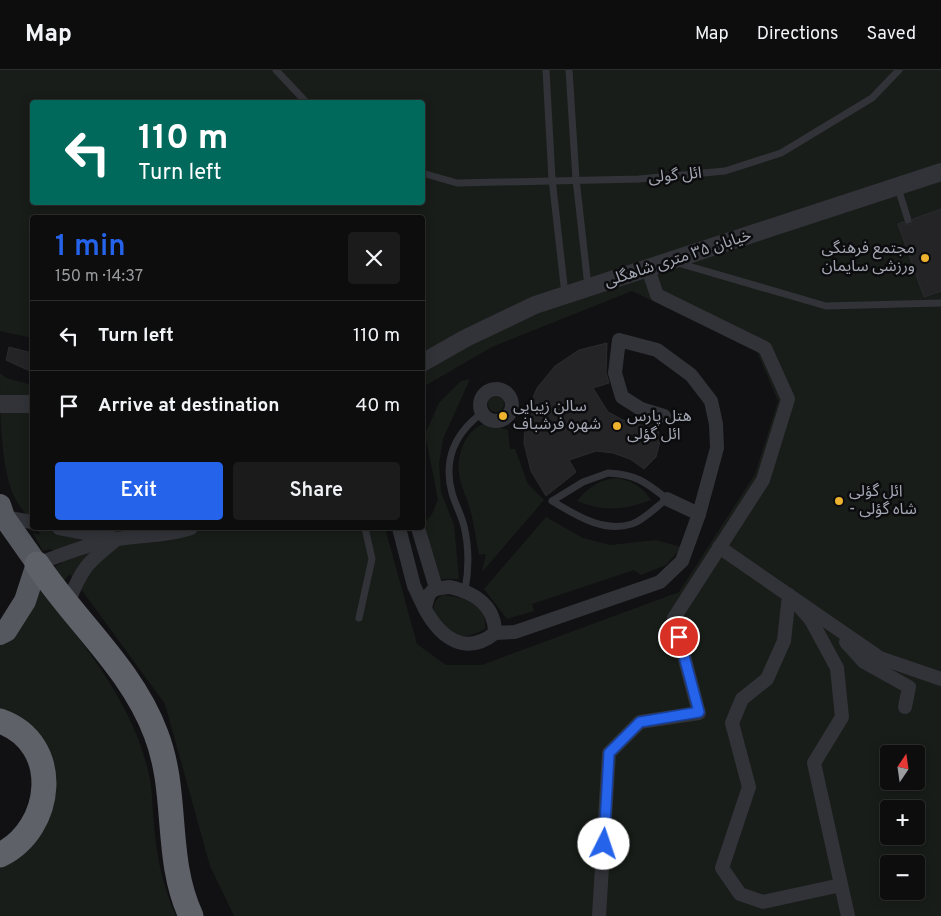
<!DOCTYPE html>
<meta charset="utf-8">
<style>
body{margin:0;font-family:Overpass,"Noto Sans Arabic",sans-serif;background:#1b1b1c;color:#f1f3f6;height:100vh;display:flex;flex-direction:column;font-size:19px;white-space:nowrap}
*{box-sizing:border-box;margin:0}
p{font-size:16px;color:#9a9c9e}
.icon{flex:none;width:28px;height:28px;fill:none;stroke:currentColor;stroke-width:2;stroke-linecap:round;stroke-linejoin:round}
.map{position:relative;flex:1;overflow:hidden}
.panel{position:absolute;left:30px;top:145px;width:395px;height:315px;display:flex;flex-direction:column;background:#0d0d0e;border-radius:5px;box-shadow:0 2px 12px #0003,0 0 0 1px #2d2d2e}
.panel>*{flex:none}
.banner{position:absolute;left:30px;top:30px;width:395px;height:105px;border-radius:5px;box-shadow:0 2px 12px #0003,0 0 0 1px #2d2d2e;background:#00695c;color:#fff;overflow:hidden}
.needle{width:32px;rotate:13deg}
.fabs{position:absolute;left:880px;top:675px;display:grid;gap:10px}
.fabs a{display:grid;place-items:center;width:45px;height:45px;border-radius:5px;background:#0d0d0e;box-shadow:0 2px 12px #0003,0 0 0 1px #2d2d2e;font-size:25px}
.pin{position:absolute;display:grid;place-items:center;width:42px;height:42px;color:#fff;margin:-21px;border:2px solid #fff;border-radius:50%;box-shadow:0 1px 5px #0007}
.me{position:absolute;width:55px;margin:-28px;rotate:4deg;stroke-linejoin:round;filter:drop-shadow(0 0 4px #0008)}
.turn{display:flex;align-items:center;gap:18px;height:105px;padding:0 25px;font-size:22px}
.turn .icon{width:65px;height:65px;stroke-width:2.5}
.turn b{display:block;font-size:35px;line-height:42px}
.round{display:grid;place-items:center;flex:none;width:52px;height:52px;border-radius:5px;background:#1b1b1c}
.summary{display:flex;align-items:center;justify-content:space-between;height:85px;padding:0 25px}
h1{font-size:30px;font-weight:600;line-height:38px;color:#2563eb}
.primary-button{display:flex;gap:10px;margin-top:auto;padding:10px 25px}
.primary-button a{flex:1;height:58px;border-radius:5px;background:#2563eb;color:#fff;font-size:20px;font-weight:600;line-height:58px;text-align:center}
.primary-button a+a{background:#1b1b1c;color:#f1f3f6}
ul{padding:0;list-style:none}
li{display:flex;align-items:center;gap:15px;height:70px;padding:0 25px;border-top:1px solid #2d2d2e}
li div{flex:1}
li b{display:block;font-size:19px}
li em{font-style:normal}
header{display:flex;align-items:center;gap:30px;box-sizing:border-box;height:70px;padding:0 25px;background:#0d0d0e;border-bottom:1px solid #2d2d2e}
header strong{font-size:24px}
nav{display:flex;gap:28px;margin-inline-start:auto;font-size:18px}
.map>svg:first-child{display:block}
</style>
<header>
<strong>Map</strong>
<nav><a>Map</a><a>Directions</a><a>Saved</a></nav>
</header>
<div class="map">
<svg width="941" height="846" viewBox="0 0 941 846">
<rect width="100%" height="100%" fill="#111113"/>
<g fill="#181d19" fill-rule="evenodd">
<path d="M0,0H941V846H234L210,796L165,634L70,504L63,512L53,497L62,493L51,479L43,481L33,463L41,465L36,458H385L417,574L446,595H482L679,522L755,404L778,331L757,282L632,221L492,277L423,317L422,148H32V268L0,261ZM32,32H422V132H32ZM889,684H916V711H889ZM889,739H916V766H889ZM889,794H916V821H889Z"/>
<path d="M0,303L6,308L32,315V453C26,444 18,435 13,424C0,392 0,338 0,303Z"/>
<path d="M470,309L443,369L439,394L441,422L454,455L459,509H438L424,453L432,444L438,430L425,364L439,333L461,311Z"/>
<circle cx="496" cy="334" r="8"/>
<path d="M484,354L508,360L510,379H515L528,414L544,430L482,502L486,484L479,485C476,469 474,454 470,439C467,429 462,419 460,409C455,389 464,360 484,354Z"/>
<path d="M616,408C633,411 641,416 651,430C624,440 604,442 577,431C589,417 597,411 616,408Z"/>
<path d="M546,447L583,468L610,475L655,470L682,477L666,495L641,505L634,500L532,534L534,541L507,549L484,519Z"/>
<path d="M37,513C82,573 133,631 149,705C153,722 152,737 154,754C156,784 163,818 176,846H0V794L52,726L0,641V573Z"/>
<path d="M442,525C462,527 489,533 485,559C476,564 464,569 454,565C451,564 448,560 445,557C435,546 427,536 442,525Z"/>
</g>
<g fill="#242427" stroke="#2b2b2f">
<path d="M941,139V221L924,227L898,154L903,152L910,155L913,149Z"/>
<path d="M607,273L606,302L609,313L593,318L608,342L623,350L640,355H657L660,371L656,387L644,399L630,389L613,383L596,381L569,390L576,402L546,426L531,401L524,373L526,345L537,318L555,296L579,280Z"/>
<path d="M9,277L32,283V302L6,290Z"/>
</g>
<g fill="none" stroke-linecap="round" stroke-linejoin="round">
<g stroke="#323338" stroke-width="7">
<path d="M276,0L306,32"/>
<path d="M546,0L552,109L565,224"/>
<path d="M569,0L576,109L588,216"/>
<path d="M422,103L457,113L639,109L725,101L781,83L872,28L899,0"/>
<path d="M898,118L908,150"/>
<path d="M678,193L826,236L941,233"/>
<path d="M608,403C635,404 646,412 667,429C657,436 644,450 632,454C602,463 576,445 552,431L583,412Z"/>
<path d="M465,520C469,499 469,477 464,456C461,444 455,434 452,423C443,390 455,363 482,343"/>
<path d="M359,548L372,489L365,458"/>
</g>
<g stroke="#323338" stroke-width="14">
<circle cx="496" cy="335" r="16"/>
<path d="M667,429L699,444"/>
<path d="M4,447L32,452"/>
<path d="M59,458L117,469C88,492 81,498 68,534"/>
<path d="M399,458L414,516L425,539"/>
<path d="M418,458L436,518"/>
<path d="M719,477L880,588L941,609"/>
<path d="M37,494C63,484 91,473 118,469C143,465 167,466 191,458"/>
<path d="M450,517C475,523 495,535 495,563C465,587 440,567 425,539C428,521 431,518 450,517Z"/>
<path d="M789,525L784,571L767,609L742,629L732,653L749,717L722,798L740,824L763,832L841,815"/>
<path d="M789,525L811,550L837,598L842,647L814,693L848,846"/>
<path d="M495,563L515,562L660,512L682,491L699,444L717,378L716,354L711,331L691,305L657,280L619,270L615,303L622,327L641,339L664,346"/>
<path d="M846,572L864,592L909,617L905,637"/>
<path d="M599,846L609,683L640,652L699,643L674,548L763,410L788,329L765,278L657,225L648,199"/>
</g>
<g stroke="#323338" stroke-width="18">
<path d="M422,293L466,268L535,235L941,102"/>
<path d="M0,334H32"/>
</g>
<path stroke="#56585f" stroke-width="22" d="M0,435L4,447L37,494L25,531L6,561L0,564"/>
<g stroke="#5e6168" stroke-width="25">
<path d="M37,494C75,551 132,599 156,664C179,723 164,789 191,846"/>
<path d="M0,651C63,673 54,759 0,785"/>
</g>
</g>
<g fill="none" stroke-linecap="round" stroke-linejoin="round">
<defs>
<path id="route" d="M604,774L609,683L640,652L699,642L679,567"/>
</defs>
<use href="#route" stroke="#184099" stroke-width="12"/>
<use href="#route" stroke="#2563eb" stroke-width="9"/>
</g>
<g fill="#edb32f" stroke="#0c0c0e" stroke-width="2">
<circle cx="925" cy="188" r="5"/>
<circle cx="503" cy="346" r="5"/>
<circle cx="617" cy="356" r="5"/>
<circle cx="839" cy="431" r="5"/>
</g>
<g text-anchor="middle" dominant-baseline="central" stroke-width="5" stroke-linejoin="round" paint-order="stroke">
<g font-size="16" fill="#a3a7b3" stroke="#0c0c0e">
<text transform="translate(675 106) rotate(-5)">ائل گولی</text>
<text transform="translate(678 189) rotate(-18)">خیابان ۳۵ متری شاهگلی</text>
</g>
<g font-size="16" fill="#a3a7b3" stroke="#0c0c0e" text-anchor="start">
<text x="915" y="179" text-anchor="end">مجتمع فرهنگی<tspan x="915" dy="18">ورزشی سایمان</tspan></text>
<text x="513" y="337">سالن زیبایی<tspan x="513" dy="18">شهره فرشباف</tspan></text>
<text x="627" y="347">هتل پارس<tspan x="627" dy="18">ائل گؤلی</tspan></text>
<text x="849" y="422">ائل گؤلی<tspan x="849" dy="18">- شاه گؤلی</tspan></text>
</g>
</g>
</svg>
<div class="fabs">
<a><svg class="needle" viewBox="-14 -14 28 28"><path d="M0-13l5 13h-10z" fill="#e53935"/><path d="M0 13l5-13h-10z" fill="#9a9c9e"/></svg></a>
<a>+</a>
<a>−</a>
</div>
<div class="pin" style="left:679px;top:567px;background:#d93025"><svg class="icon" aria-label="arrive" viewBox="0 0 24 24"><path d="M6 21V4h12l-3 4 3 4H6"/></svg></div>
<svg class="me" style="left:604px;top:774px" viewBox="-20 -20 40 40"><circle r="19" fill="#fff"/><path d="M0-13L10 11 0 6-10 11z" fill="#2563eb"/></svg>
<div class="banner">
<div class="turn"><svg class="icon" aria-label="left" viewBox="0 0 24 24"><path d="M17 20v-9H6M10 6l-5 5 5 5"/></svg><div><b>110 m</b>Turn left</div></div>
</div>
<section class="panel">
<div class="summary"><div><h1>1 min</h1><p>150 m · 14:37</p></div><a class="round"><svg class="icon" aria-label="close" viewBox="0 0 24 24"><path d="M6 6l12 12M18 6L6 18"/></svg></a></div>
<ul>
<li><svg class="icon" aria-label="left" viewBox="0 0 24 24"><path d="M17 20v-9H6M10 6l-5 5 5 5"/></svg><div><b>Turn left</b></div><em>110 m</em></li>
<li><svg class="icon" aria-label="arrive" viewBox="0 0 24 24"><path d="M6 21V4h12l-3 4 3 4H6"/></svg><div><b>Arrive at destination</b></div><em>40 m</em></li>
</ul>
<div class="primary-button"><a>Exit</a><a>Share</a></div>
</section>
</div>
